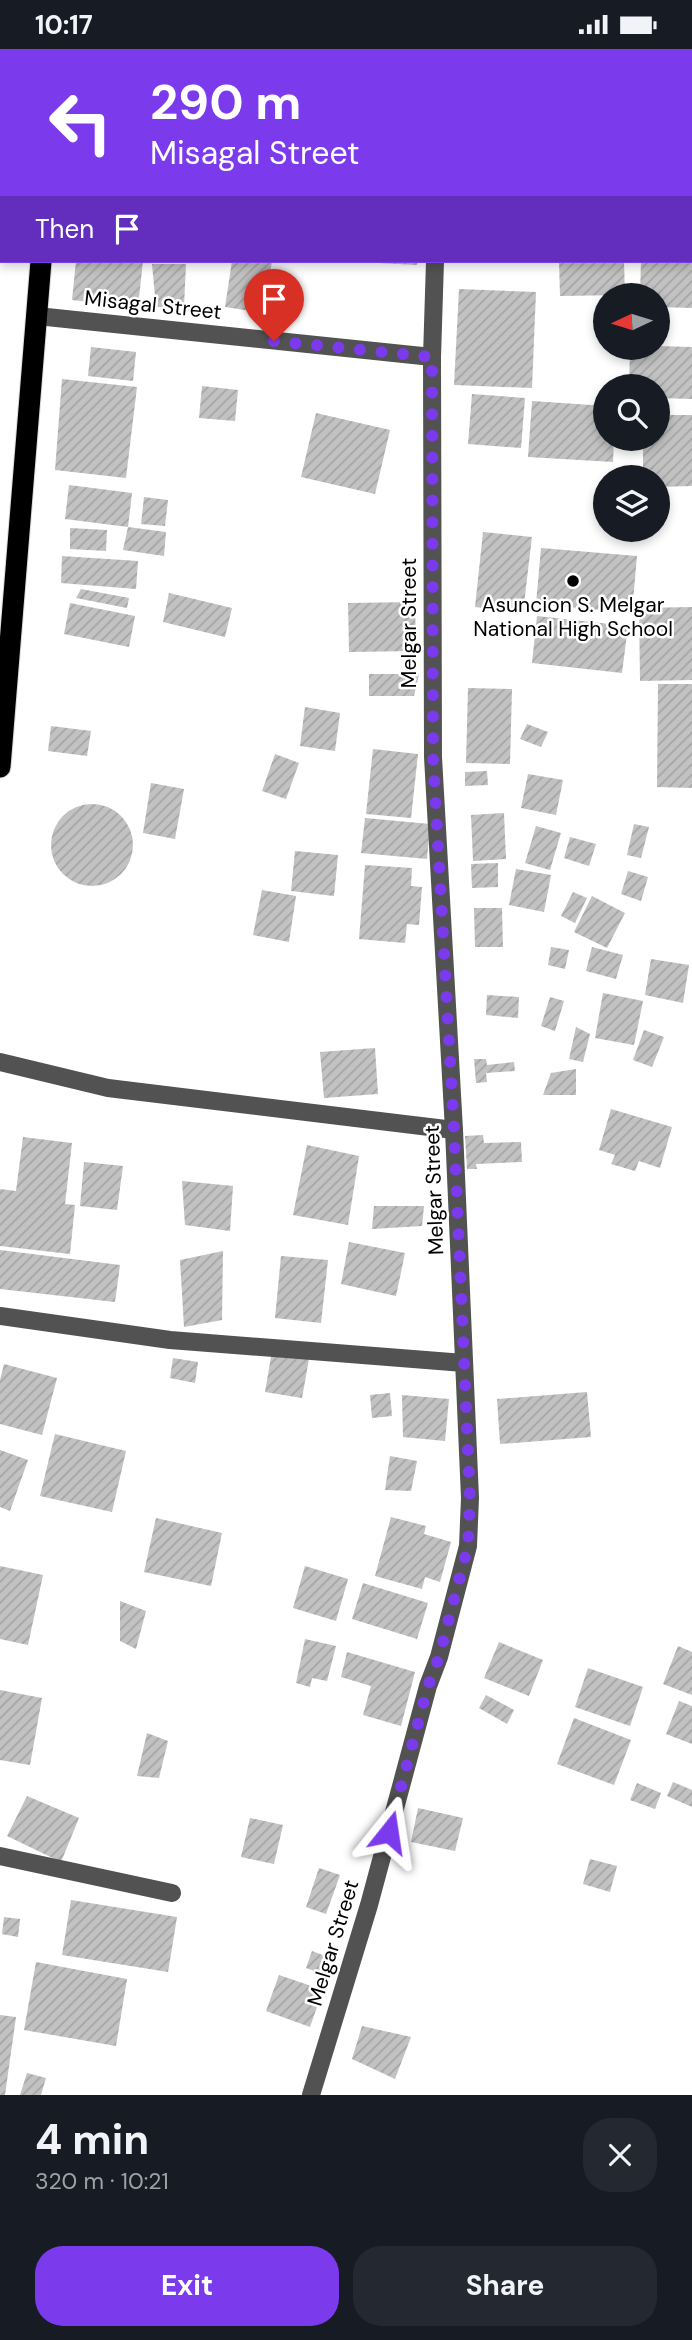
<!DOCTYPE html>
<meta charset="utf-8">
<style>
body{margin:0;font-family:"DM Sans",sans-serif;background:#242831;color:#f1f3f6;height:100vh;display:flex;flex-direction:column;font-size:26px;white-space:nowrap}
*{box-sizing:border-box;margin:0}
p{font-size:23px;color:#9ea1a6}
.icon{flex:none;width:38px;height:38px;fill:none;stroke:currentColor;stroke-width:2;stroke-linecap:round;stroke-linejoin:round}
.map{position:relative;height:2046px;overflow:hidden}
.drawer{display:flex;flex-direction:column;background:#171b24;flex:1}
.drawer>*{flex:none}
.hud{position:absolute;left:0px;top:0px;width:693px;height:214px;box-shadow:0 4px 10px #0003;background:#7c3aed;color:#fff;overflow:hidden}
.needle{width:46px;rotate:266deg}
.buttons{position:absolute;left:593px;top:234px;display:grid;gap:14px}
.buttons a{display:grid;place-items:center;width:77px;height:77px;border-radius:50%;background:#171b24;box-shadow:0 4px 10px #0003;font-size:35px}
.pin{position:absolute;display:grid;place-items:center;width:60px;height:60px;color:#fff;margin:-72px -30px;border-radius:50% 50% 50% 0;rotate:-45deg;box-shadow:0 0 7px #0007}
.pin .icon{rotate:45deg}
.me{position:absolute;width:77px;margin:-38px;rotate:15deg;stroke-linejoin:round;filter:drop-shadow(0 0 5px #0008)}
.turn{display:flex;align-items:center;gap:24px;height:147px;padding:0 35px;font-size:32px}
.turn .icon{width:91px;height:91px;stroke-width:2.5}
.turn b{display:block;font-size:49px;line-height:60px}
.then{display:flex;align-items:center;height:66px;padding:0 35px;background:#0003;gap:14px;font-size:26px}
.round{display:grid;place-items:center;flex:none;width:74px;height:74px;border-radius:28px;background:#242831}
.overview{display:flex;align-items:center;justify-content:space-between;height:119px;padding:0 35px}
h1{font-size:42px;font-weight:700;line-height:52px}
.cta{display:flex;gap:14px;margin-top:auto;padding:14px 35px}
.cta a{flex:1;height:80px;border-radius:28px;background:#7c3aed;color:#fff;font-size:28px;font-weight:700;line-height:80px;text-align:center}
.cta a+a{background:#242831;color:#f1f3f6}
.status{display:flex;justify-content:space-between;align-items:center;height:49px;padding:0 35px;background:#171b24;direction:ltr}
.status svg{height:19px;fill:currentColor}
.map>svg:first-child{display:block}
</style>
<div class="status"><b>10:17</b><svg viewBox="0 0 49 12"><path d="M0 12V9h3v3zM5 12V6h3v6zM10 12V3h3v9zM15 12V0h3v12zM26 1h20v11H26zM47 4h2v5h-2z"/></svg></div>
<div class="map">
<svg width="692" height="2046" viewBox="0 0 692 2046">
<defs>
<pattern id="building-hatch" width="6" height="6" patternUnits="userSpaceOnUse" patternTransform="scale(1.75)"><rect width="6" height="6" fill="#c2c2c2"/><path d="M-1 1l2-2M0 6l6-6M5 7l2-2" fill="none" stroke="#a5a5a5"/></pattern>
</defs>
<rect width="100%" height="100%" fill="#fff"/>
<g fill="url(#building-hatch)">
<path d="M76,212H143L138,258L72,251Z"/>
<path d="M232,212H272L264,264L225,258Z"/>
<path d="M379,212H418L417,216L379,214Z"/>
<path d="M559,212H624L625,246L560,247Z"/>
<path d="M641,212H692V259L658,258V247H640Z"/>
<path d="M152,215H186L184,258H156Z"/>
<path d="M459,240L536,243L532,339L454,336Z"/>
<path d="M658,297L692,298V350L658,349V338H629L630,299H658Z"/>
<path d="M91,298L136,303L133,332L88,327Z"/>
<path d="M62,330L137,338L126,429L55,421Z"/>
<path d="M202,337L238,341L235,372L199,369Z"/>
<path d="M472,345L525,349L521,399L468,395Z"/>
<path d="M532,352L606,357V390H614L613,413L528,408Z"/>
<path d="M316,364L390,381L375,445L301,428Z"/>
<path d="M658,366H692V437L658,438V429H643V390H658Z"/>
<path d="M69,436L132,444L128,478L166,483L164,507L123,501L128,478L65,470Z"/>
<path d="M144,448L168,451L165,477L141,475Z"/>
<path d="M70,479L107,481L106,502L70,500Z"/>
<path d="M483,483L532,488L523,563L475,558Z"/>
<path d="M541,499L637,507L632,564L536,555Z"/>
<path d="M62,507L138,512L136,540L61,534Z"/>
<path d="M81,540L129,549L127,559L76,549Z"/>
<path d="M169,544L232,559L225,588L163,573Z"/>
<path d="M415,553L416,602L349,603L348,554Z"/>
<path d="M70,554L135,567L129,598L64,585Z"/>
<path d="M692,558V631L640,632L639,559Z"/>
<path d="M537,567L628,577L622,624L532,614Z"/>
<path d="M369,625H419L414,647H369Z"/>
<path d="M658,635H692V739L657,738Z"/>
<path d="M468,639L512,640L510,715L466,714Z"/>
<path d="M305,658L340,664L335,702L300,697Z"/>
<path d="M527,675L548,683L541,698L520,690Z"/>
<path d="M51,677L91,682L87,707L48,702Z"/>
<path d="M373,700L418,705L411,769L366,765Z"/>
<path d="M275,705L299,714L286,750L262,742Z"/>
<path d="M487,722L488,736L465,737V723Z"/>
<path d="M528,725L563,731L556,766L521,759Z"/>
<path d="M151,734L184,740L175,790L143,784Z"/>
<circle cx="92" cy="796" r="41"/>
<path d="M504,764L506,810L473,812L471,766Z"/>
<path d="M365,769L430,775L427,810L361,804Z"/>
<path d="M634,775L649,778L641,809L627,806Z"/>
<path d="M536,777L561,784L550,821L525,814Z"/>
<path d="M570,788L596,795L589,817L564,809Z"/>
<path d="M295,802L338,806L334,847L291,842Z"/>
<path d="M498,814V838L472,839L471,815Z"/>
<path d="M365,816L412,819L411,837L422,838L419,876L407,875L405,894L359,890Z"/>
<path d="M516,820L551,826L544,863L509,856Z"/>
<path d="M628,822L648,828L641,852L621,845Z"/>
<path d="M262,841L296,847L289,893L253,886Z"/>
<path d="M573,843L587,849L575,874L561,867Z"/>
<path d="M592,847L625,864L607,899L574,883Z"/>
<path d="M474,859H502L503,898H475Z"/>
<path d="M551,898L569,901L565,920L548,916Z"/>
<path d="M592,898L623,906L616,930L586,922Z"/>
<path d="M651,910L689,916L683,954L645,946Z"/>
<path d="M603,944L643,952L634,996L595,989Z"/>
<path d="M487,946L519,948L518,969L486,966Z"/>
<path d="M550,948L564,952L555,982L541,977Z"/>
<path d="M576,978L590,985L583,1013L569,1010Z"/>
<path d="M644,981L664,988L652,1018L633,1011Z"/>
<path d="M375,999L378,1045L324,1049L320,1003Z"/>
<path d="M474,1010H486L487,1016L514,1013L515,1022L486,1024L487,1033L476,1034Z"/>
<path d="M576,1020V1046H543L551,1024Z"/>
<path d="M611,1060L672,1078L660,1119L639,1112L635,1122L611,1115L615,1106L599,1101Z"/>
<path d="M483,1086L484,1094L521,1093L522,1113L476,1115L477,1120H467L465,1087Z"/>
<path d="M23,1088L72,1094L65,1155L75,1156L70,1205L0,1197V1140L16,1142Z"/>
<path d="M307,1096L359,1107L348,1176L293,1166Z"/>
<path d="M84,1113L123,1117L117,1161L80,1157Z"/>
<path d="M182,1132L233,1137L230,1182L185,1176Z"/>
<path d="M374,1157H424L422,1177L372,1180Z"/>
<path d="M349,1193L405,1204L396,1247L341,1235Z"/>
<path d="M0,1201L120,1216L115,1253L0,1240Z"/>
<path d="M223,1202L222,1271L184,1278L180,1211Z"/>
<path d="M281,1207L328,1211L321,1274L275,1269Z"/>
<path d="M272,1302L309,1310L302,1349L265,1343Z"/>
<path d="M173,1309L198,1313L195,1334L170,1329Z"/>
<path d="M4,1315L57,1329L42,1386L0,1375V1331Z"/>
<path d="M587,1343L591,1388L500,1395L497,1350Z"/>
<path d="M390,1344L392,1367L372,1369L370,1346Z"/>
<path d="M402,1346L449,1350L445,1392L403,1388Z"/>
<path d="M55,1385L126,1402L112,1463L40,1447Z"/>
<path d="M0,1401L28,1411L10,1462L0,1458Z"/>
<path d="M390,1407L417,1412L411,1442L385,1441Z"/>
<path d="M391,1468L426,1477L424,1485L451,1493L440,1533L425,1528L422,1540L375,1527Z"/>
<path d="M156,1469L222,1484L211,1537L144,1523Z"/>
<path d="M0,1517L43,1526L28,1596L0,1590Z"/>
<path d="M305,1517L348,1530L336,1572L293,1559Z"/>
<path d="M363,1534L428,1554L417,1590L352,1570Z"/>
<path d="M120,1552L146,1562L136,1600L120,1592Z"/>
<path d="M305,1590L336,1597L327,1632L312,1629L310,1638L296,1634Z"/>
<path d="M499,1593L543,1611L529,1647L484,1629Z"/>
<path d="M678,1597L692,1603V1646L663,1635Z"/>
<path d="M347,1603L415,1623L401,1677L363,1666L371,1637L341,1628Z"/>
<path d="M588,1619L643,1638L630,1677L575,1658Z"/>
<path d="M0,1641L42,1649L30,1716L0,1711Z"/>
<path d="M486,1646L514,1661L507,1675L479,1659Z"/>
<path d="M679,1652L692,1657V1695L666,1685Z"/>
<path d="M574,1669L631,1691L614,1736L557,1715Z"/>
<path d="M147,1684L168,1692L159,1729L137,1727Z"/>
<path d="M673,1733L692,1741V1758L667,1747Z"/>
<path d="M637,1734L661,1744L655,1760L630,1751Z"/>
<path d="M27,1747L79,1769L61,1813L7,1787Z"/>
<path d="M418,1759L463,1769L455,1802L411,1793Z"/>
<path d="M250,1769L283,1776L274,1815L241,1808Z"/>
<path d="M590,1810L617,1817L610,1843L583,1835Z"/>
<path d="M319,1819L340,1826L326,1865L306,1858Z"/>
<path d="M71,1851L177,1868L168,1923L62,1906Z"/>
<path d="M4,1868L20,1870L18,1888L2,1885Z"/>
<path d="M312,1902L336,1911L331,1928L306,1919Z"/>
<path d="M36,1913L127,1930L116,1997L24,1981Z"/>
<path d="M279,1926L323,1941L310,1978L266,1962Z"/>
<path d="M0,1966L16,1968L5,2046H0Z"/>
<path d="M362,1977L411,1988L395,2030L352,2010Z"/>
<path d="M27,2024L46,2029L41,2046H20Z"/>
</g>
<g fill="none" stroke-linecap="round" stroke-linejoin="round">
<defs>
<g id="highway">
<path d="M54,2L55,0"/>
<path d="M0,718L41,212"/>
</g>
</defs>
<use href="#highway" stroke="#dbdbdb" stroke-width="23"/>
<g stroke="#525252" stroke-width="18">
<path d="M441,2V0"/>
<path d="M0,54H2"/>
<path d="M37,267L432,308"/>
<path d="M0,1013L108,1039L454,1081"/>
<path d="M0,1267L170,1291L464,1314"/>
<path d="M0,1807L172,1844"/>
<path d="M311,2046L369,1856L428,1637L439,1608L468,1497L470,1449L454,1081L433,708L432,308L435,212"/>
</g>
<use href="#highway" stroke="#000" stroke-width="21"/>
</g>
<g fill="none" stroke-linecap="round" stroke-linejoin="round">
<path stroke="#7c3aed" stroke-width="12" stroke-dasharray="0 21.6" d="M274,292L432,308L433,708L454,1081L470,1449L468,1497L439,1608L428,1637L389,1783"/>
</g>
<circle fill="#000" stroke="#fff" stroke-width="2.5" cx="573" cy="532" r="7"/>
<g text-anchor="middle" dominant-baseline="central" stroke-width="5" stroke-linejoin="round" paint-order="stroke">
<g font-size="21" fill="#000" stroke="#fff">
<text transform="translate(153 256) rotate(6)">Misagal Street</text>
<text transform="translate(409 574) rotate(-90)">Melgar Street</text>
<text transform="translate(434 1141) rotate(-92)">Melgar Street</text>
<text transform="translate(333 1894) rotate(-73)">Melgar Street</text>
</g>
<g font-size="21" fill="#000" stroke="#fff">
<text x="573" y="556">Asuncion S. Melgar<tspan x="573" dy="24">National High School</tspan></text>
</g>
</g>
</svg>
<div class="buttons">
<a><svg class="needle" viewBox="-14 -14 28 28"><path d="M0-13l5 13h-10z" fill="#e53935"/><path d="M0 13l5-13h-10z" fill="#9ea1a6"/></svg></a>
<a><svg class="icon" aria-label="search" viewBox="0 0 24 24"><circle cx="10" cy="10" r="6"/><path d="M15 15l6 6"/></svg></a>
<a><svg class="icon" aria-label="layers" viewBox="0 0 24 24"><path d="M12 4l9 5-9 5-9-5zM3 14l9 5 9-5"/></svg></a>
</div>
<div class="pin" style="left:274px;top:292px;background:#d93025"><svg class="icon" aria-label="arrive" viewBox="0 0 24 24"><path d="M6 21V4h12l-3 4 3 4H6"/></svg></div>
<svg class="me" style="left:389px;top:1783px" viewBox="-20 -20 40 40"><path d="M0-17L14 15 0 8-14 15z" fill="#7c3aed" stroke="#fff" stroke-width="4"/></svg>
<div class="hud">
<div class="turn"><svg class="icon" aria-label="left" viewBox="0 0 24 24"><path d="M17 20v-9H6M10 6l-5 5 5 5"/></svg><div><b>290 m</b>Misagal Street</div></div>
<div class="then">Then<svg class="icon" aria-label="arrive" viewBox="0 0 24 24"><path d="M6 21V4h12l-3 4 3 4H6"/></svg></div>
</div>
</div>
<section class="drawer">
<div class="overview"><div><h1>4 min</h1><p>320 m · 10:21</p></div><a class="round"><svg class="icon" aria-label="close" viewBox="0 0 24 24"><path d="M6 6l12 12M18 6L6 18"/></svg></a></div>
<div class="cta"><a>Exit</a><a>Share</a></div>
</section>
